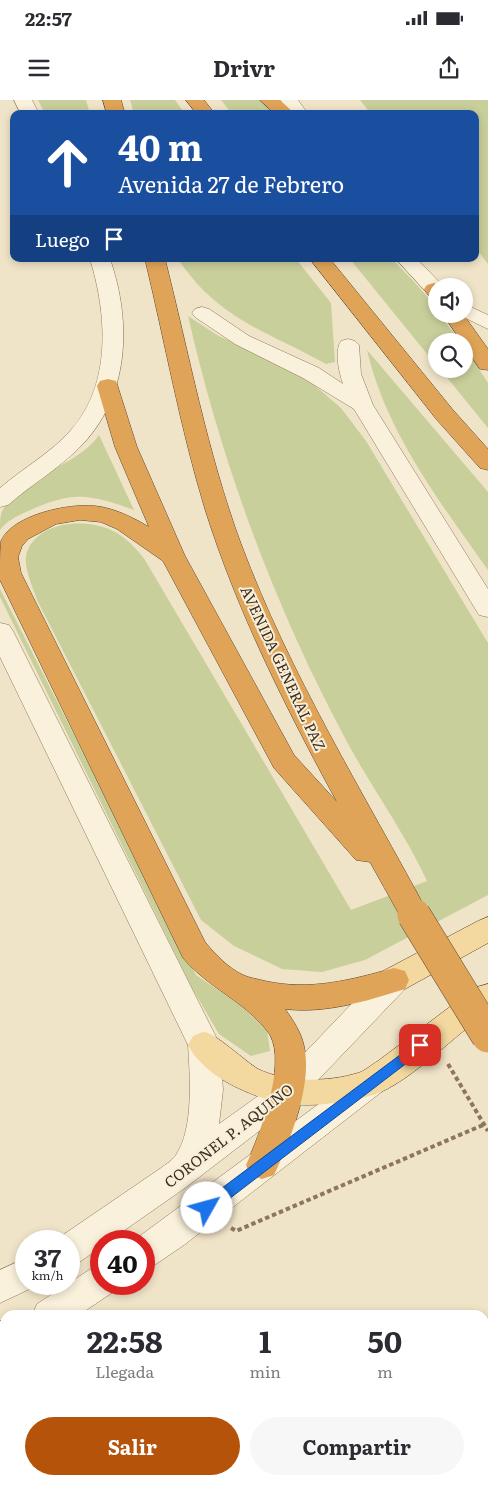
<!DOCTYPE html>
<html lang="es">
<style>
body{margin:0;font-family:Literata,serif;background:#f7f7f7;color:#2b2b33;height:100vh;display:flex;flex-direction:column;font-size:19px;white-space:nowrap}
*{box-sizing:border-box;margin:0}
p{font-size:16px;color:#7c7c81}
.icon{flex:none;width:28px;height:28px;fill:none;stroke:currentColor;stroke-width:2;stroke-linecap:round;stroke-linejoin:round}
.map{position:relative;flex:1;overflow:hidden}
.drawer{position:absolute;left:0px;top:1210px;width:489px;height:175px;display:flex;flex-direction:column;background:#fff;border-radius:15px 15px 0 0;box-shadow:0 2px 8px #0003}
.drawer>*{flex:none}
.guide{position:absolute;left:10px;top:10px;width:469px;height:152px;border-radius:10px;box-shadow:0 2px 8px #0003;background:#1a4fa0;color:#fff;overflow:hidden}
.controls{position:absolute;left:428px;top:178px;display:grid;gap:10px}
.controls a{display:grid;place-items:center;width:45px;height:45px;border-radius:50%;background:#fff;box-shadow:0 2px 8px #0003;font-size:25px}
.speed{position:absolute;left:15px;top:1130px;display:flex;gap:10px;font-size:25px;font-weight:700;text-align:center}
.speed>*{display:grid;place-content:center;width:65px;height:65px;border-radius:50%;background:#fff;box-shadow:0 2px 8px #0003;line-height:1}
.speed small{font-size:12px;font-weight:400}
.speed .limit{border:8px solid #d22;background:#fff;color:#111}
.pin{position:absolute;display:grid;place-items:center;width:42px;height:42px;color:#fff;margin:-21px;border-radius:10px;box-shadow:0 2px 8px #0006}
.me{position:absolute;width:55px;margin:-28px;rotate:52deg;stroke-linejoin:round;filter:drop-shadow(0 0 4px #0008)}
.turn{display:flex;align-items:center;gap:18px;height:105px;padding:0 25px;font-size:22px}
.turn .icon{width:65px;height:65px;stroke-width:2.5}
.turn b{display:block;font-size:35px;line-height:42px}
.then{display:flex;align-items:center;height:48px;padding:0 25px;background:#0003;gap:10px;font-size:19px}
.eta{display:flex;justify-content:space-evenly;align-items:center;height:85px;text-align:center}
.eta b{font-size:30px;font-weight:700;line-height:35px}
.primary-button{display:flex;gap:10px;margin-top:auto;padding:10px 25px}
.primary-button a{flex:1;height:58px;border-radius:30px;background:#b45309;color:#fff;font-size:20px;font-weight:700;line-height:58px;text-align:center}
.primary-button a+a{background:#f7f7f7;color:#2b2b33}
.status{display:flex;justify-content:space-between;align-items:center;height:35px;padding:0 25px;background:#fff;direction:ltr}
.status svg{height:14px;fill:currentColor}
header{display:flex;justify-content:space-between;align-items:center;height:65px;padding:0 25px;background:#fff;font-size:22px;font-weight:700}
.map>svg:first-child{display:block}
</style>
<div class="status"><b>22:57</b><svg viewBox="0 0 49 12"><path d="M0 12V9h3v3zM5 12V6h3v6zM10 12V3h3v9zM15 12V0h3v12zM26 1h20v11H26zM47 4h2v5h-2z"/></svg></div>
<header><svg class="icon" aria-label="menu" viewBox="0 0 24 24"><path d="M4 6h16M4 12h16M4 18h16"/></svg>Drivr<svg class="icon" aria-label="share" viewBox="0 0 24 24"><path d="M12 15V3M7 8l5-5 5 5M5 13v7h14v-7"/></svg></header>
<div class="map">
<svg width="488" height="1385" viewBox="0 0 488 1385">
<rect width="100%" height="100%" fill="#f0e4c8"/>
<g fill="#c9cf9b">
<path d="M38,0H86L90,14H45Z"/>
<path d="M130,0H175L185,14H134Z"/>
<path d="M221,0H259L275,14H232Z"/>
<path d="M360,0H488V164L475,147V14H371Z"/>
<path d="M178,159H296L331,203L335,262L326,264C266,231 218,219 178,159Z"/>
<path d="M350,159H392C401,169 436,201 436,214H439L460,241H436V265Z"/>
<path d="M188,216L217,235L287,268L313,284L341,308L366,341L488,543V795L365,860L322,872L282,869L234,846L201,820L37,500C33,487 22,465 27,452C38,421 86,418 111,430C126,437 135,447 145,460L351,810L427,781C405,733 371,687 346,640C274,506 222,364 188,216Z"/>
<path d="M464,246L488,283V328L440,269H464Z"/>
<path d="M367,250L488,392V470C440,402 386,332 367,250Z"/>
<path d="M99,335L134,410C87,393 72,391 26,412C17,416 5,422 0,430C0,425 0,419 1,414C15,378 78,367 99,335Z"/>
<path d="M0,489L196,875L240,905L267,930L270,951L251,956L219,934L192,888L0,497Z"/>
</g>
<path fill="#a9c4bc" stroke="#6f938a" d="M488,1250V1385H205L215,1380H484V1252Z"/>
<g fill="none" stroke-linecap="round" stroke-linejoin="round">
<defs>
<g id="minor">
<path d="M14,0H32L39,14H21Z"/>
<path d="M280,0H298L308,14H290Z"/>
<path d="M90,159H110C132,222 130,298 79,348C58,369 31,385 8,405L0,407V388C23,368 51,353 71,330C112,284 107,214 90,159Z"/>
<path d="M396,159H417L443,186H436V197L429,195Z"/>
<path d="M464,204L488,215V229L457,214H464Z"/>
<path d="M202,207L209,209L249,236L319,268L343,284C339,272 334,251 341,241L348,239L355,241L359,245L361,274L373,305L488,489V517L479,515L354,309L303,278L235,244L195,217L192,213L195,209Z"/>
<path d="M0,523L9,525L13,531L220,945L223,990L219,1024L275,984L383,871L394,868L405,871L409,880L405,889L297,1002L185,1088L109,1141H101V1147L81,1161L69,1165V1141H56L57,1139L161,1068C166,1064 173,1060 176,1055C194,1028 190,976 188,945L0,557Z"/>
<path d="M373,968L384,972L389,981L384,990L184,1145L156,1164L144,1168V1141H133L362,972Z"/>
<path d="M26,1158V1184L38,1185L0,1203V1170Z"/>
<path d="M101,1165V1184H117L113,1192L79,1215H32L37,1204L89,1170Z"/>
<path d="M5,1220V1254L0,1256V1221Z"/>
</g>
<g id="major">
<path d="M488,817V843L405,889L394,892L383,889L379,880L383,871L478,821Z"/>
<path d="M488,884V912C455,935 416,976 381,992C363,999 344,1002 325,1004C298,1007 272,1003 247,992C225,983 199,967 188,945L193,936C196,935 201,932 204,932C214,932 246,962 258,969C286,983 329,982 358,973C365,971 371,965 378,961L463,897L477,887Z"/>
</g>
<g id="highway">
<path d="M103,0H121L125,14H107Z"/>
<path d="M186,0H204L215,14H197Z"/>
<path d="M260,0H280L295,14H275Z"/>
<path d="M145,159H165C189,254 207,352 241,444C290,575 363,692 429,815L424,823L414,826L404,823L370,762L356,760L274,668L163,461L117,429L101,422L80,420L56,424L28,439L22,446L18,457L21,473L205,842C215,854 228,868 243,875C249,878 258,879 265,881C310,891 351,880 394,868L405,871L409,880L405,889C367,901 325,914 285,909C293,920 301,932 304,946C313,984 290,1041 274,1075L262,1079L250,1075L246,1065C259,1036 287,965 270,935C263,924 252,915 243,907C222,891 201,879 183,858L0,480C0,469 0,451 1,441C12,415 69,403 95,406C114,408 132,417 149,427L115,347L97,286L100,281L108,279L116,281L137,347L185,456L294,655L337,702C286,608 237,511 205,409C180,327 165,242 145,159Z"/>
<path d="M310,159H330L453,310L488,349V370L480,368L437,320Z"/>
<path d="M434,183L442,186H436V198L429,196L424,189L427,185Z"/>
<path d="M443,214H463L488,249V270L480,269Z"/>
</g>
</defs>
<use href="#minor" stroke="#8d765c" stroke-width="1"/>
<use href="#major" stroke="#5b4430" stroke-width="1"/>
<use href="#highway" stroke="#5b4430" stroke-width="1"/>
<g stroke="#8d765c" stroke-width="4" stroke-dasharray="4.5 3" stroke-linecap="butt">
<path d="M448,964L488,1031"/>
<path d="M231,1128L236,1131L483,1025"/>
</g>
<use href="#minor" fill="#faf1dc" fill-rule="evenodd"/>
<use href="#major" fill="#f3d9a0" fill-rule="evenodd"/>
<use href="#highway" fill="#e0a458" fill-rule="evenodd"/>
<defs>
<path id="highway-bridge" d="M414,815L488,936"/>
</defs>
<use href="#highway-bridge" stroke="#5b4430" stroke-width="34" stroke-linecap="butt"/>
<use href="#highway-bridge" stroke="#e0a458" stroke-width="33"/>
</g>
<path fill="#1a73e8" stroke="#114b97" d="M420,940L425,942L427,945L425,949L212,1112L207,1114L202,1112L200,1108L202,1103Z"/>
<g text-anchor="middle" dominant-baseline="central" stroke-width="4" stroke-linejoin="round" paint-order="stroke">
<g font-size="15" fill="#3d2e20" stroke="#f7eed8">
<text transform="translate(284 568) rotate(65)">AVENIDA GENERAL PAZ</text>
<text transform="translate(228 1035) rotate(-38)">CORONEL P. AQUINO</text>
</g>
</g>
</svg>
<div class="controls">
<a><svg class="icon" aria-label="sound" viewBox="0 0 24 24"><path d="M4 9h4l5-4v14l-5-4H4zM17 9q2 3 0 6"/></svg></a>
<a><svg class="icon" aria-label="search" viewBox="0 0 24 24"><circle cx="10" cy="10" r="6"/><path d="M15 15l6 6"/></svg></a>
</div>
<div class="speed"><div>37<small>km/h</small></div><div class="limit">40</div></div>
<div class="pin" style="left:420px;top:945px;background:#d93025"><svg class="icon" aria-label="arrive" viewBox="0 0 24 24"><path d="M6 21V4h12l-3 4 3 4H6"/></svg></div>
<svg class="me" style="left:207px;top:1108px" viewBox="-20 -20 40 40"><circle r="19" fill="#fff"/><path d="M0-13L10 11 0 6-10 11z" fill="#1a73e8"/></svg>
<div class="guide">
<div class="turn"><svg class="icon" aria-label="ahead" viewBox="0 0 24 24"><path d="M12 20V5M6 11l6-6 6 6"/></svg><div><b>40 m</b>Avenida 27 de Febrero</div></div>
<div class="then">Luego<svg class="icon" aria-label="arrive" viewBox="0 0 24 24"><path d="M6 21V4h12l-3 4 3 4H6"/></svg></div>
</div>
<section class="drawer">
<div class="eta">
<div><b>22:58</b><p>Llegada</p></div>
<div><b>1</b><p>min</p></div>
<div><b>50</b><p>m</p></div>
</div>
<div class="primary-button"><a>Salir</a><a>Compartir</a></div>
</section>
</div>
